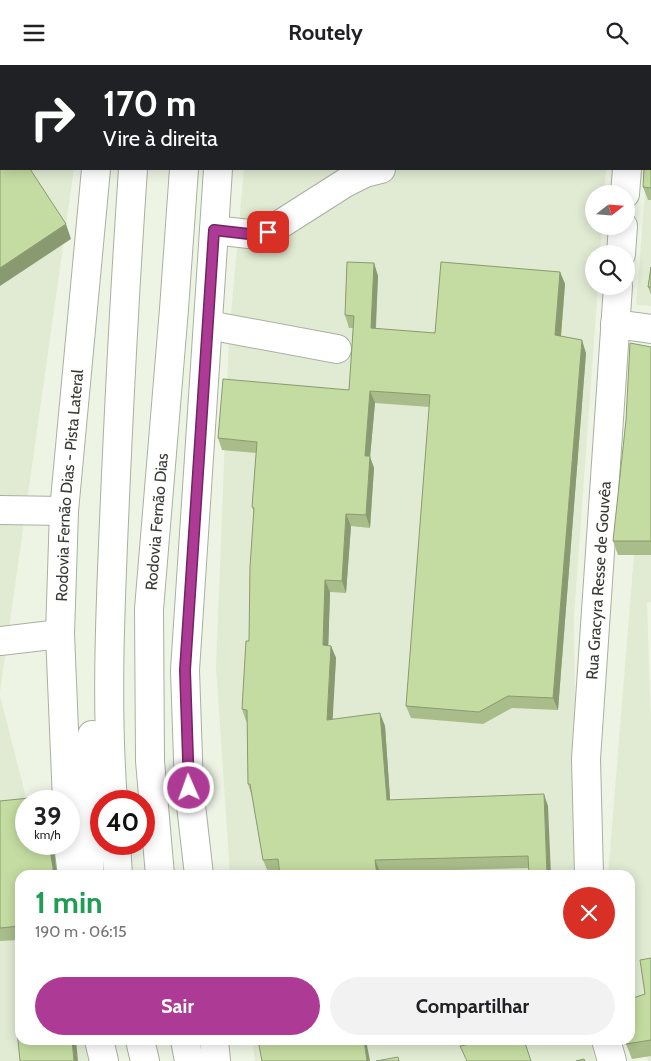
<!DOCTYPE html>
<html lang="pt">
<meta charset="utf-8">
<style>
body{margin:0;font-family:Cabin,sans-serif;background:#f2f2f2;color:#202124;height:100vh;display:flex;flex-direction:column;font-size:19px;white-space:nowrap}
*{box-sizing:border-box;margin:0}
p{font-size:16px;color:#757577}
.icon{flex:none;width:28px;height:28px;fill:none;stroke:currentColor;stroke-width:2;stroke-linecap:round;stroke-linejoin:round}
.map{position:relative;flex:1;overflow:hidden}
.panel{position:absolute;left:15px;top:805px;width:620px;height:175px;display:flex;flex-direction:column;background:#fff;border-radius:15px;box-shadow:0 2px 12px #0003}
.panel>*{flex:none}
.banner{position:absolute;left:0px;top:0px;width:651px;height:105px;box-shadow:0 2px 12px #0003;background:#202124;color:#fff;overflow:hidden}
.needle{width:32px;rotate:73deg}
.controls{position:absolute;left:585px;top:120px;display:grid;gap:10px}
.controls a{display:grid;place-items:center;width:50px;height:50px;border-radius:50%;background:#fff;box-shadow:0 2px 12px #0003;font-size:25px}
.speed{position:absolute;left:15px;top:725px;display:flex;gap:10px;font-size:25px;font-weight:700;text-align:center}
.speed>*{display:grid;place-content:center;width:65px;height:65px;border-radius:50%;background:#fff;box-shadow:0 2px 12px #0003;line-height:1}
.speed small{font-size:12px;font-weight:400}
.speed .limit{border:8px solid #d22;background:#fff;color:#111}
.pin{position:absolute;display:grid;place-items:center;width:42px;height:42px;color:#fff;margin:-21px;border-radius:10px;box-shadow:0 2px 8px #0006}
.me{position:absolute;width:55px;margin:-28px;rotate:358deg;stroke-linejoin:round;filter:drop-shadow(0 0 4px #0008)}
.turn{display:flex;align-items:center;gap:18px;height:105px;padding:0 20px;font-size:22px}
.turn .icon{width:65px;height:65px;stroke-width:2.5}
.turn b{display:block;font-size:35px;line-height:42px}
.round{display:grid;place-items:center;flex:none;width:52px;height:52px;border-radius:26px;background:#f2f2f2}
.overview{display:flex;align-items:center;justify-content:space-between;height:85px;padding:0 20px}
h1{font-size:30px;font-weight:700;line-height:38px;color:#1e9e55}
.cta{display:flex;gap:10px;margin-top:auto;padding:10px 20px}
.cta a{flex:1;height:58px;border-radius:30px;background:#ad3a94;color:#fff;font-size:20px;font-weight:700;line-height:58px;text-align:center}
.cta a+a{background:#f2f2f2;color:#202124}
header{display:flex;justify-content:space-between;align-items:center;height:65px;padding:0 20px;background:#fff;font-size:22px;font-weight:700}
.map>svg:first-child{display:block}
</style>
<header><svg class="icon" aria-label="menu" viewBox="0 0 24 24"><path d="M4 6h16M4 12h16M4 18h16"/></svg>Routely<svg class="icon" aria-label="search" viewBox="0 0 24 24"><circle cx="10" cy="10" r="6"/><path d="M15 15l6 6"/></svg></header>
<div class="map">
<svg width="651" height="996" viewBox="0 0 651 996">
<rect width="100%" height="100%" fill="#edf4e4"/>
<g fill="#e1ebd3">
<path d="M253,0H613L252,1Z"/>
<path d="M0,25L1,104H74L0,627Z"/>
<path d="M651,58V241L636,240L647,104H650Z"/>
<path d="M244,104H606L604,129H594V161H602L600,189H594V221H598L574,552L577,810H230L216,602L229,271Z"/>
<path d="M651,281V537L647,538L651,657V996H648L630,922V810H608Z"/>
<path d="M0,631L27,736L26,779L20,810V975H88L93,996H0Z"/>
<path d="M252,975H590L596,996H255Z"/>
</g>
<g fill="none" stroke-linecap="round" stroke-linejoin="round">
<defs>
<g id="minor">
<path d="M104,1V0"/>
<path d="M225,1V0"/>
<path d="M635,1V0"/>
<path d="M625,129L627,104"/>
<path d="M214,165L249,169L268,167L345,118L365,108L381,104"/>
<path d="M621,189L623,161"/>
<path d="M615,259L651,264"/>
<path d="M208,260L337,284"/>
<path d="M0,445L64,446"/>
<path d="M0,576L60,569"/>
<path id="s1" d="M67,736L60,569L64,446L96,104"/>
<path d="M68,779L72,810"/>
<path d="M199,810L189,723L185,605L218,104"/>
<path id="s2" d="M589,810L586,694L618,221"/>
<path d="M99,975L104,996"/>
<path d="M606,975L612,996"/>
</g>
<g id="highway">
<path d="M140,1V0"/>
<path d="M191,1V0"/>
<path d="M113,736C106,643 110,549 114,456C119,338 125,221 133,104"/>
<path d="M116,779L118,810"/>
<path d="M89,810L92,670"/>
<path id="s3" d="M160,810L150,696L149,544L174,244L184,104"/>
<path d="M140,975L145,996"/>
<path d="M185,975L189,996"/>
<path d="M214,975L216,996"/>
</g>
</defs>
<use href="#minor" stroke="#aab0a1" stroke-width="30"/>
<use href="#highway" stroke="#aab0a1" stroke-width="30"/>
<use href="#minor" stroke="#fff" stroke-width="28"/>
<use href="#highway" stroke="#fff" stroke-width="28"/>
</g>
<g fill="#a9bd8a">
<path d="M651,81V135H648L643,122Z"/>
<path d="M374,198L378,211L376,264L435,268L560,207L565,219L561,271L586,288L558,645L512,643L483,659L411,653L406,641L430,342L375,338L370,392L374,403L370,463L351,461L346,528L330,527L328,581H331L336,593L332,654L385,661L390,735L548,741L528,803L380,807V810H280V807H268L263,795L252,731L248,719L247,657L246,656L242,644L249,576L254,447L252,442L256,388L222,385L218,373L349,325L353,263H349L345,250Z"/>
<path d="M651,202V230L648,222Z"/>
<path d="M651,282V490H618L613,476Z"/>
<path d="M0,736L26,779H53L57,810H20V875L0,876Z"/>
<path d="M651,893V991L632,994L626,979L645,929Z"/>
</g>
<g fill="#899a71">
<path d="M62,0H83L81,1H60Z"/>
<path d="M66,159L71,174L0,221V203Z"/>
<path d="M374,198L378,211L375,275L371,263Z"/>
<path d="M560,207L565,219L560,282L555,270Z"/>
<path d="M582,275L586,288L558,645L553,633Z"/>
<path d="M370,326L375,338L370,392L374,403L370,463L366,450L365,391Z"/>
<path d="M346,449L351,461L346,528L342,516Z"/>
<path d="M325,515L330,527L328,592L323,580Z"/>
<path d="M331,581L336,593L332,667L327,655Z"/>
<path d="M380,648L385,661L391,747L387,735Z"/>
<path d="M544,729L548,741L551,810H547Z"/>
<path d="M49,779H53L57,810H53Z"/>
<path d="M375,795L380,807V810H377Z"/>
<path d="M72,975H76L78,996H74Z"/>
<path d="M364,975H366L370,996H367Z"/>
</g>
<g fill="#c4dca1" stroke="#899a71">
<path d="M7,0H62L60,1H6Z"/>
<path d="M1,5V104H30L66,159L0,203V7Z"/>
<path d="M650,81H651V123L643,122L644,104H650Z"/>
<path d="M347,197L374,198L371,263L435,268L441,197L560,207L555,270L582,275L553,633L508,631L479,647L406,641L430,330L370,326L365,391H370L366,450L346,449L342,516L325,515L323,580L331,581L327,655L380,648L387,735L544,729L547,810H529L528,791L375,795L377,810H280L278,794L263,795L250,719H248L247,645L242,644L246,576H249L250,502L254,443L252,442L257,377L218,373L223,314L349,325L354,251L345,250Z"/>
<path d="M651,202V222H648Z"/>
<path d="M630,278L651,282V476H613L626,355Z"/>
<path d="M49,731L51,733V736H26V779H49L53,802V810H20V861L0,863V736Z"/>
<path d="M651,893V975L626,979L625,975H630V934L645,929L640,895Z"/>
<path d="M20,954V975H72L74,996H20L16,955Z"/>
<path d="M258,975H364L367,996H262Z"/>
<path d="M490,975H524L531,996H467L460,981Z"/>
<path d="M398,992L399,996H376Z"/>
<path d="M584,994L585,996H576Z"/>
</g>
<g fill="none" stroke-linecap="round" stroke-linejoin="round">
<defs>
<path id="route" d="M189,723L185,605L214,165L249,169L268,167"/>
</defs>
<use href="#route" stroke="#702660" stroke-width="12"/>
<use href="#route" stroke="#ad3a94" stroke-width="9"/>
</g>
<g text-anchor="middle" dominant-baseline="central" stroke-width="4" stroke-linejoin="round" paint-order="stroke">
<g font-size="16" fill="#383b35" stroke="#fff">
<text stroke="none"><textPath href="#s1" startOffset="316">Rodovia Fernão Dias - Pista Lateral</textPath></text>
<text stroke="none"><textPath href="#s3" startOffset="354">Rodovia Fernão Dias</textPath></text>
<text stroke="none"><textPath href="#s2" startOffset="295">Rua Gracyra Resse de Gouvêa</textPath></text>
</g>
</g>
</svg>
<div class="controls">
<a><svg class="needle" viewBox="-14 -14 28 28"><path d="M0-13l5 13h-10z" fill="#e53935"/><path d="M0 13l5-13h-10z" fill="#757577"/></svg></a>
<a><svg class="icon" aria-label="search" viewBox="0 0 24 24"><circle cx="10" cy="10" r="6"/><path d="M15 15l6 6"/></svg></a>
</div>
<div class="speed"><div>39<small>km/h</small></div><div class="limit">40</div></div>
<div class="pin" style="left:268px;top:167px;background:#d93025"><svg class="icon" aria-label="arrive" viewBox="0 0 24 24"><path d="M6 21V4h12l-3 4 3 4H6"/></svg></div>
<svg class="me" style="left:189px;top:723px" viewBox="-20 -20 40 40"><circle r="17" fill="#ad3a94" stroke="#fff" stroke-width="3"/><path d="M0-11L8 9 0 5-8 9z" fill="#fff"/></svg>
<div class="banner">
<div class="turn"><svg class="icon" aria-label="right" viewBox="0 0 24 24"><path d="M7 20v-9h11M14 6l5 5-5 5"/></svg><div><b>170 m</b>Vire à direita</div></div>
</div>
<section class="panel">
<div class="overview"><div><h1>1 min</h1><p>190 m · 06:15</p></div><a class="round" style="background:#d93025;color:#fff"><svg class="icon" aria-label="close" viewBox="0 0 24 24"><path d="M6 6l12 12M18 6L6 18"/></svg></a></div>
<div class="cta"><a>Sair</a><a>Compartilhar</a></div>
</section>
</div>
